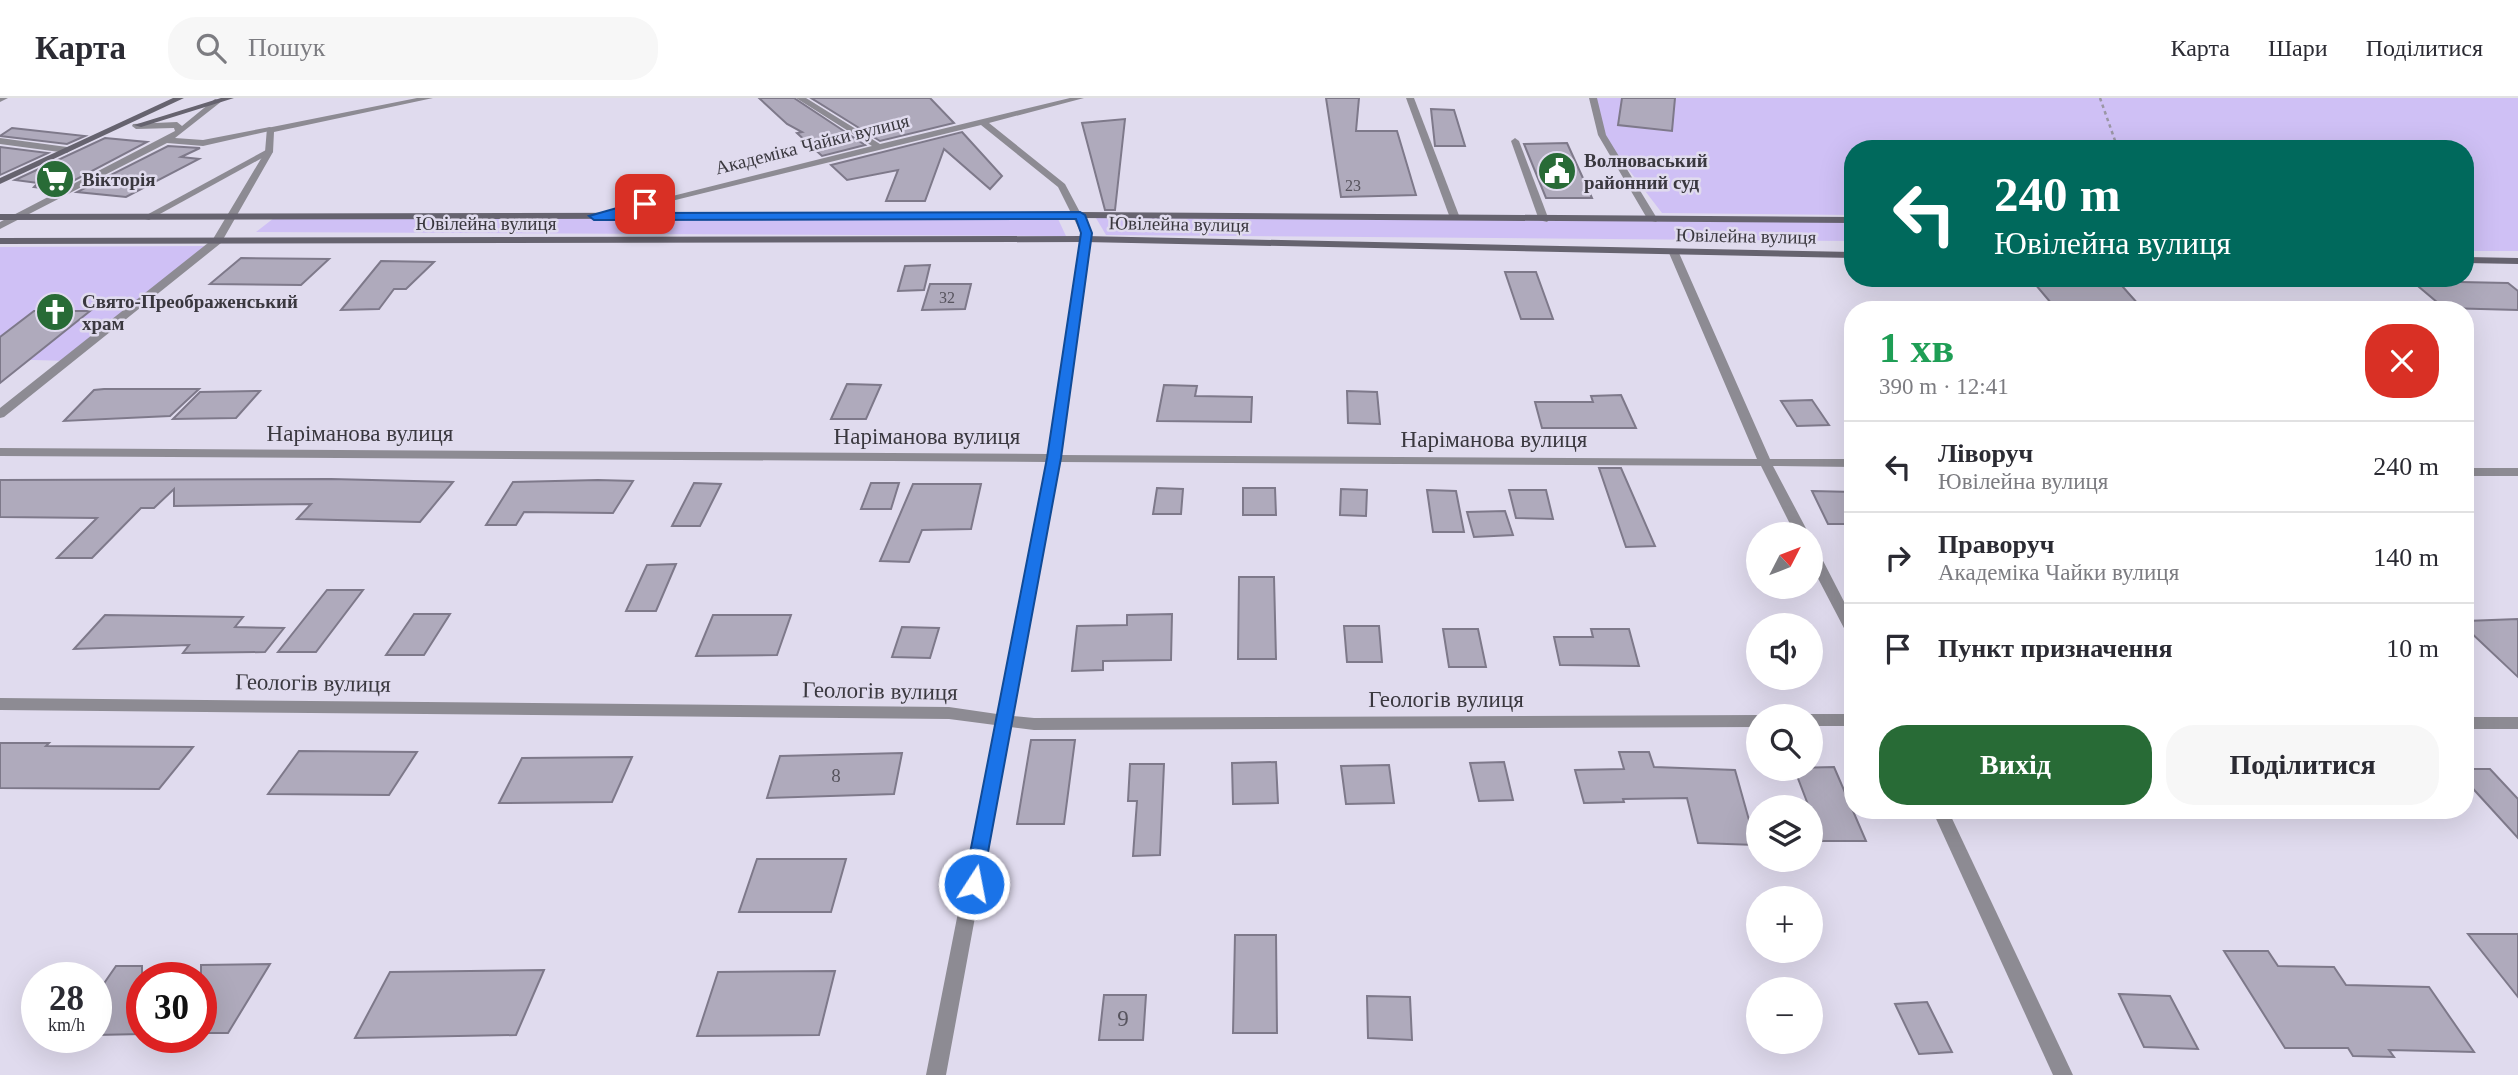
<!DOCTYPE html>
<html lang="uk">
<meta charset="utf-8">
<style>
body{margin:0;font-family:"Times New Roman",serif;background:#f7f7f7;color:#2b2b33;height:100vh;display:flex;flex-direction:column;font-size:26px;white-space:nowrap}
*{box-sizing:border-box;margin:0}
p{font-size:23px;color:#7c7c81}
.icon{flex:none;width:38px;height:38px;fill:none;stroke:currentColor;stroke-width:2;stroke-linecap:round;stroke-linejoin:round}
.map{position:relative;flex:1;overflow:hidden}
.panel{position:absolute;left:1844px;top:203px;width:630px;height:518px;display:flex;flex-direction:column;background:#fff;border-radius:28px;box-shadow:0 7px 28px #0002}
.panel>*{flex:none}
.banner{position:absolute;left:1844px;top:42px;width:630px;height:147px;border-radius:28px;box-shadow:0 7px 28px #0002;background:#00695c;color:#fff;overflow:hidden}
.needle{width:46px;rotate:48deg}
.buttons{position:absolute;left:1746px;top:424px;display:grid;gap:14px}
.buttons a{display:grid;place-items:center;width:77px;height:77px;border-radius:50%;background:#fff;box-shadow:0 7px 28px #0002;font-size:35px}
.speed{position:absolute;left:21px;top:864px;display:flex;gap:14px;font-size:35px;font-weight:700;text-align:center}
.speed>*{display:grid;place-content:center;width:91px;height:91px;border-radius:50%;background:#fff;box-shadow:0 7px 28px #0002;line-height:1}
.speed small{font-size:18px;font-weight:400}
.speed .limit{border:10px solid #d22;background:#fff;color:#111}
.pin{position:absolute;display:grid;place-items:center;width:60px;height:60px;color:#fff;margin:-30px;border-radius:14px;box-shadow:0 4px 10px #0006}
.me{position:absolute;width:77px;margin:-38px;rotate:11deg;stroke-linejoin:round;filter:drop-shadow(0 0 5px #0008)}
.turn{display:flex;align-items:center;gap:24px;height:147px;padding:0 35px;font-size:32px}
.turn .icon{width:91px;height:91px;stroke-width:2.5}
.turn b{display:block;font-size:49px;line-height:60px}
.round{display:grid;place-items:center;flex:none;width:74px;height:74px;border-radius:28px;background:#f7f7f7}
.headline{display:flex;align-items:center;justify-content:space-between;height:119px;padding:0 35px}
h1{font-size:42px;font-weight:700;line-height:52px;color:#1e9e55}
.action{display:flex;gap:14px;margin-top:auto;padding:14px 35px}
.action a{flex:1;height:80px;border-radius:28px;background:#286b36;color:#fff;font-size:28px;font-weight:700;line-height:80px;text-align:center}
.action a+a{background:#f7f7f7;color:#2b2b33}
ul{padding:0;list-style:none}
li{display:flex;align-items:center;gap:21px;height:91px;padding:0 35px;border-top:2px solid #e1e1e2}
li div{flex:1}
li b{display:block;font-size:26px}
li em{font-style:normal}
header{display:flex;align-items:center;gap:42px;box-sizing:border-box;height:98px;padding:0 35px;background:#fff;border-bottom:2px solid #e1e1e2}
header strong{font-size:33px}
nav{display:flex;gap:38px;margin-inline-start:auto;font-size:24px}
.search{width:490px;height:63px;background:#f7f7f7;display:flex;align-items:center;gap:18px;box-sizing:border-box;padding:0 24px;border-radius:28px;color:#7c7c81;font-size:26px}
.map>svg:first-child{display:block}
</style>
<header>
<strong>Карта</strong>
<div class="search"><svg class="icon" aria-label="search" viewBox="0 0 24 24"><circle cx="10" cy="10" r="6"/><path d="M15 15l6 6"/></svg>Пошук</div>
<nav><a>Карта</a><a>Шари</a><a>Поділитися</a></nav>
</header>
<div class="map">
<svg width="2518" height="977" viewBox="0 0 2518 977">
<rect width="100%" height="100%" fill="#e0dbee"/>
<g fill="#cfc0f5">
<path d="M1593,0H2518V153H2466V51H1853V117L1662,115L1602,37Z"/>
<path d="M274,120L1058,121L1066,138L256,134Z"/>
<path d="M1096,120L1853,123V143L1106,137Z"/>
<path d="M210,148L67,263L0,261V149Z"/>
</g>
<g fill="#afaabc" stroke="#7e798a" stroke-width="2">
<path d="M759,0H794L865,47L822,58L797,35L802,34L787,26Z"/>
<path d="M811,0H930L954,25L880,43Z"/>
<path d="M1326,0H1359L1356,33H1397L1416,97L1341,99Z"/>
<path d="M1622,0H1675L1672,33L1618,27Z"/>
<path d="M1431,11L1454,12L1465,48H1435Z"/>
<path d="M1125,21L1115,112H1105L1082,25Z"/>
<path d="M12,30L85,38L67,46L0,38Z"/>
<path d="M962,34L1002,78L990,91L944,51L925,103H886L898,72L847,82L831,67Z"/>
<path d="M105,40L147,44L56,92L34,89L38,85L15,82Z"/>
<path d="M1567,45L1592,100H1546L1524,46Z"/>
<path d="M168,48L200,50L181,59L199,61L126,99L77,94Z"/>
<path d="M0,49L48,55L0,77Z"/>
<path d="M241,160L329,161L301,187L210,186Z"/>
<path d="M381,163L434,164L406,191H394L379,211L341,212Z"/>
<path d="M930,167L924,192L898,193L905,168Z"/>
<path d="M1505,174H1536L1553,221H1521Z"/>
<path d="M2030,180H2115L2139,207L2051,205Z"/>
<path d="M2412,183L2508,185L2518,193V212L2444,210Z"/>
<path d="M930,186H971L965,211L922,212Z"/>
<path d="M34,213H90L0,285V239Z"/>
<path d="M847,286L881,287L866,321H831Z"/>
<path d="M1164,287L1197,288L1195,298L1252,299L1251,324L1157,323Z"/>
<path d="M104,291H199L170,318L64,323L94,292Z"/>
<path d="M260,293L236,320L173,321L200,294Z"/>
<path d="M1347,293L1377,294L1380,326L1348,325Z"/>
<path d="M1621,297L1636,330H1542L1535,304H1593L1591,298Z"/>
<path d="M1812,302L1829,327L1797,328L1781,303Z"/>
<path d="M1599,370H1621L1655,448L1626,449Z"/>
<path d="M331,381L453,384L420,424L297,421L311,406L174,408V391L154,410H141L92,460H57L97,420L0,419V382Z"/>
<path d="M598,382L633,383L613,415L524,414L516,427H486L513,384Z"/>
<path d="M694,385L721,386L700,428H672Z"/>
<path d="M871,385H899L891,411H861Z"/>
<path d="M913,386H981L971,431L922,432L909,464L880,463Z"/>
<path d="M1157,390L1183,391L1181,416H1153Z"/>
<path d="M1243,390H1275L1276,417H1243Z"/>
<path d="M1341,391L1367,392L1366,418L1340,417Z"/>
<path d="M1427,392L1456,393L1464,434H1433Z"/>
<path d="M1509,392H1546L1553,421L1516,420Z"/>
<path d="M1812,393L1853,394V426H1828Z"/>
<path d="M1505,413L1513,437L1474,439L1467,414Z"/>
<path d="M676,466L656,513H626L647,467Z"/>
<path d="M1239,479H1274L1276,561H1238Z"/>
<path d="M327,492H363L316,554H278Z"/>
<path d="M414,516H450L424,557H386Z"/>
<path d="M1172,516L1171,562L1103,563V572L1072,573L1077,528L1127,527V517Z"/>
<path d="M105,517L243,519L235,529L284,530L265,554L183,555L189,547L74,551Z"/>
<path d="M713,517H791L777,557L696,558Z"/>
<path d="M2518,521V579L2466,530V523Z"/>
<path d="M1344,528H1379L1382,564H1347Z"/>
<path d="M902,529L939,530L930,560L892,559Z"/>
<path d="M1443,531H1478L1486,569H1449Z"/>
<path d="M1591,531H1629L1639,568L1560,567L1554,539H1593Z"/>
<path d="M1031,642H1075L1064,726H1017Z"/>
<path d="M0,645H49L46,648L193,649L159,691L0,690Z"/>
<path d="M299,653L417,654L389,697L268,696Z"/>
<path d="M1619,654H1649L1654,669L1735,672L1756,747L1698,745L1687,700L1623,701L1624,704L1584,705L1575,672L1624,671Z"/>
<path d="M902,655L894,696L767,700L780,658Z"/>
<path d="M632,659L612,704L499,705L522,660Z"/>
<path d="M1276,664L1278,705L1233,706L1232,665Z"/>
<path d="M1504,664L1513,702L1479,703L1470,665Z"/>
<path d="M1130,666H1164L1160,757L1133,758L1137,703H1128Z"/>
<path d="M1389,667L1394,705L1346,706L1341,668Z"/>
<path d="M1834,669L1866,743H1822L1794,670Z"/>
<path d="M2466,671H2490L2518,701V740L2466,683Z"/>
<path d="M757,761H846L831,814H739Z"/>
<path d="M2468,836H2518V899Z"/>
<path d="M1235,837H1276L1277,935H1233Z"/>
<path d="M2224,853H2268L2278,868L2334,869L2346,887L2429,889L2474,954L2389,952L2394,959L2353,958L2348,950H2285Z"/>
<path d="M270,866L228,935H201V867Z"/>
<path d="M116,868H142V936L96,937V897Z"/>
<path d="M544,872L516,937L355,940L390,874Z"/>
<path d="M835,873L819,937L697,938L718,874Z"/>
<path d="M2119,896L2170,898L2198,951L2144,949Z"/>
<path d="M1104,897H1146L1143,942H1099Z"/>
<path d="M1367,898L1410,899L1412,942L1368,940Z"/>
<path d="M1927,904L1952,954L1919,956L1895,906Z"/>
</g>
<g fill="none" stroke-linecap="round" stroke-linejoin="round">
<path stroke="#9a96a4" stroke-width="2.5" stroke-dasharray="3.5 3.5" stroke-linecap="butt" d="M2100,0L2118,51"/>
<g fill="#8d8b93" fill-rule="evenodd">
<path d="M0,0H8L0,4Z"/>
<path d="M215,1L222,3L175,40L203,42L270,29L274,32L203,48L167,45L0,131V124L175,33L174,30L136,31L132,28L133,26L177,24L182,28Z"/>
<path d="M0,40L67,49L71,52L67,55L0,46Z"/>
<path d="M1515,40L1519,43L1549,122L1547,124L1539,122L1511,43Z"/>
<path d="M266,52L273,54L149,122L141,120Z"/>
</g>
<g fill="#8d8b93" fill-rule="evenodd">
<path d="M417,0H433L274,34L273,54L221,145L4,319L0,320V310L213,141L265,54L267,30Z"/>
<path d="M796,0H806L880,46L1070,0H1084L989,25L1065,86L1091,135L1061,357L1757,361L1669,155L1674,152L1679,155L1770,361H1853V369L1773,368L1809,436H1795L1761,368L1059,364L1013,618L1034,620L1759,617V629L1034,632L1010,629L946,977H926L995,627L949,621L0,612V600L949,609L997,616L1047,364L0,358V350L1048,356L1081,135L1058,89L981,27L594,122L589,119L872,48Z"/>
<path d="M1406,0H1414L1460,120L1458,122L1450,120Z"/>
<path d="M1589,0H1597L1606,37L1658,122L1656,124L1648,122L1598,37Z"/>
<rect x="2466" y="370" width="52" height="8"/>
<path d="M1811,449L1818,453L1853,521V539L1848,538L1846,534L1811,467Z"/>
<path d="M1811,616H1853V628H1811V618H1806Z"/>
<rect x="2466" y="619" width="52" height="12"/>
<path d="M1932,712H1948L2073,977H2053Z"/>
</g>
<g fill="#66636f" fill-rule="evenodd">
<path d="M173,0H184L0,86V80Z"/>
<path d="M221,0H234L141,29L134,27Z"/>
<path d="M1080,114L1853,119V125L1080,120L0,122V116Z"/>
<path d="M1085,138L1853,154V160L1085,144L0,146V140Z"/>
<path d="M2466,159L2518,160V166L2466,165Z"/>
</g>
</g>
<path fill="#1a73e8" stroke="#114b97" stroke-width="2" d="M645,102L649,103V108L621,115L1080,114L1085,117L1092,135L1061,360L981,792H966L964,786L1047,360L1081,135L1076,121L594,122L589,118Z"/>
<defs>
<symbol id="civic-disc" viewBox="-11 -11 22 22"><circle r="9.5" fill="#286b36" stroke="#e0dbee"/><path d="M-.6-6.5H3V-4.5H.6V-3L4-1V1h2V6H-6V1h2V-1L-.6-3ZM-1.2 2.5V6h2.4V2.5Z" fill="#fff"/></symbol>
<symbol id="supermarket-disc" viewBox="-11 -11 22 22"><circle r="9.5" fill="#286b36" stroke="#e0dbee"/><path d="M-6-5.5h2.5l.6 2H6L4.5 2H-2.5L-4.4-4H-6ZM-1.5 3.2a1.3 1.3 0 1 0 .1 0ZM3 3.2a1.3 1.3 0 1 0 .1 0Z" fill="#fff"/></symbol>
<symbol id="church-disc" viewBox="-11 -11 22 22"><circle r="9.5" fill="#286b36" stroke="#e0dbee"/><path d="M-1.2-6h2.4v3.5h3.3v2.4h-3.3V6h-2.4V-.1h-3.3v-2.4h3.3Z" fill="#fff"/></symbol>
</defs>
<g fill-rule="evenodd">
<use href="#civic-disc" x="1535" y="51" width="44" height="44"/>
<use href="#supermarket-disc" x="33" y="59" width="44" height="44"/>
<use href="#church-disc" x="33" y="192" width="44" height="44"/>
</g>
<g text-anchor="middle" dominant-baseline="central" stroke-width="5" stroke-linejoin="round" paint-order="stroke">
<g font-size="16" fill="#57545e">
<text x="1353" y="87">23</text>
<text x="947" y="199">32</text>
</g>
<g font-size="19" fill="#3a383f" stroke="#e0dbee">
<text transform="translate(812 46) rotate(-14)">Академіка Чайки вулиця</text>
<text x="486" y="125">Ювілейна вулиця</text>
<text transform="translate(1179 126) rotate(1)">Ювілейна вулиця</text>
<text transform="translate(1746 138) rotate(1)">Ювілейна вулиця</text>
</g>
<g font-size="19" font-weight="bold" fill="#3a383f" stroke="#e0dbee" text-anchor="start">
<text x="1584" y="62">Волноваський<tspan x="1584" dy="22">районний суд</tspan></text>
<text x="82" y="81">Вікторія</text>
<text x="82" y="203">Свято-Преображенський<tspan x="82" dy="22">храм</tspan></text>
</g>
<g font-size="19" fill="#57545e">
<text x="836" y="677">8</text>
</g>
<g font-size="23" fill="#3a383f" stroke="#e0dbee">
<text x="360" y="335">Наріманова вулиця</text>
<text x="927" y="338">Наріманова вулиця</text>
<text x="1494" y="341">Наріманова вулиця</text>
<text transform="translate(313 585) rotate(1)">Геологів вулиця</text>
<text transform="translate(880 593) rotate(1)">Геологів вулиця</text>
<text x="1446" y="601">Геологів вулиця</text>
</g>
<g font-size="23" fill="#57545e">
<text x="1123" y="920">9</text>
</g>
</g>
</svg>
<div class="buttons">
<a><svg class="needle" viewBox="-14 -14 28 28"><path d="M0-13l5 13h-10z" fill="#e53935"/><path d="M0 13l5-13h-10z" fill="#7c7c81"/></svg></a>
<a><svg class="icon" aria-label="sound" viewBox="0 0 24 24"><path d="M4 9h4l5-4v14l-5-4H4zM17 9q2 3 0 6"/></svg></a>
<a><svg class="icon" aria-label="search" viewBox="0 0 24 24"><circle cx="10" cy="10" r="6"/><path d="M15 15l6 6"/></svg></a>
<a><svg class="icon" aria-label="layers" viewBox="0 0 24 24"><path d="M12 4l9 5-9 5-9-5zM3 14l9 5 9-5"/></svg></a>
<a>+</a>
<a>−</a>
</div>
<div class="speed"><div>28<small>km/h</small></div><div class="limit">30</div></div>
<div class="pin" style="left:645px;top:106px;background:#d93025"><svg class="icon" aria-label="arrive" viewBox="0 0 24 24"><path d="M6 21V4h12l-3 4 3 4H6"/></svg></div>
<svg class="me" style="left:974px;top:786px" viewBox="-20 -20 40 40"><circle r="17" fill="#1a73e8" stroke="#fff" stroke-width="3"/><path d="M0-11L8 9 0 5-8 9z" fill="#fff"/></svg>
<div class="banner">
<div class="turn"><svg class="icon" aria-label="left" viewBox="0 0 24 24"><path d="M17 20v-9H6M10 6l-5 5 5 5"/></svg><div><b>240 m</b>Ювілейна вулиця</div></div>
</div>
<section class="panel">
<div class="headline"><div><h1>1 хв</h1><p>390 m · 12:41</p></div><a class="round" style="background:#d93025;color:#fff"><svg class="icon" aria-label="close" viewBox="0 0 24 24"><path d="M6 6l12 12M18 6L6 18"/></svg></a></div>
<ul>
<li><svg class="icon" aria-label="left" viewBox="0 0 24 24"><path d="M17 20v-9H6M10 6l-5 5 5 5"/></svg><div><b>Ліворуч</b><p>Ювілейна вулиця</p></div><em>240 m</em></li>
<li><svg class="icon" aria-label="right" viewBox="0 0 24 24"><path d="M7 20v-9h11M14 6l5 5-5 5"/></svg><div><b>Праворуч</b><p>Академіка Чайки вулиця</p></div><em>140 m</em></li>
<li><svg class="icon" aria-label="arrive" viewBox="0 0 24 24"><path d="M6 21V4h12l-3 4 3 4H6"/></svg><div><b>Пункт призначення</b></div><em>10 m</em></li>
</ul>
<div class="action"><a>Вихід</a><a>Поділитися</a></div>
</section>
</div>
